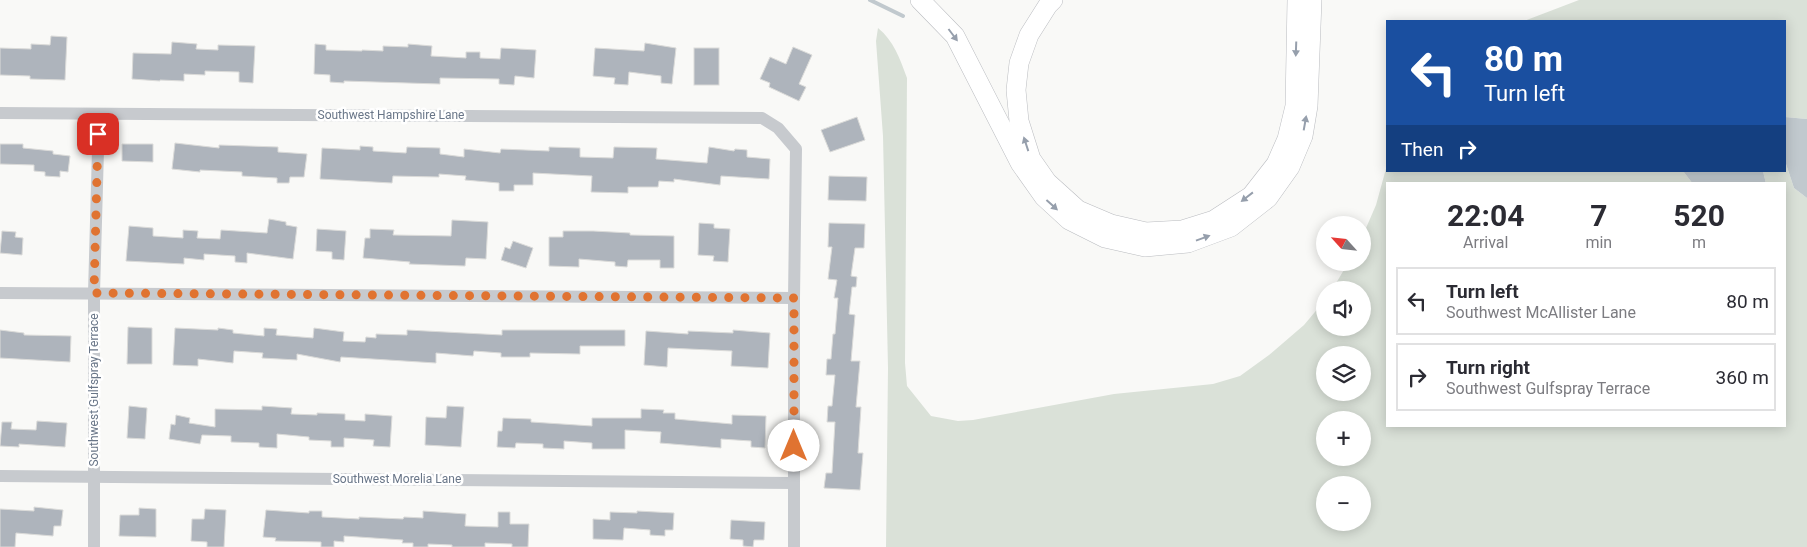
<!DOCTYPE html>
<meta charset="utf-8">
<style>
body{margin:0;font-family:Roboto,sans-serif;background:#f7f7f7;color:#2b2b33;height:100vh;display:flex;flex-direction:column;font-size:19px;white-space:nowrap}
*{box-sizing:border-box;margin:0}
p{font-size:16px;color:#7c7c81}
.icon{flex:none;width:28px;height:28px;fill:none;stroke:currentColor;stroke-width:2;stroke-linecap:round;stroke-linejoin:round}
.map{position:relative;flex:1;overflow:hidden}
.panel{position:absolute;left:1386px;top:182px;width:400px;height:245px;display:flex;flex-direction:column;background:#fff;border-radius:0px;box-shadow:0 2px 12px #0003}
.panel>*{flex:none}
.guide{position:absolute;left:1386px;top:20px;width:400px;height:152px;border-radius:0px;box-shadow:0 2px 12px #0003;background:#1a4fa0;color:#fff;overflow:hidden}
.needle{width:32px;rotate:297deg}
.fabs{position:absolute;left:1316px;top:216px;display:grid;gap:10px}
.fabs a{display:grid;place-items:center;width:55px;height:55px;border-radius:50%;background:#fff;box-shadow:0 2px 12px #0003;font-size:25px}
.pin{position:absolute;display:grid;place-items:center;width:42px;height:42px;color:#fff;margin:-21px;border-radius:10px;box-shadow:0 2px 8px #0006}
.me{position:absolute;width:55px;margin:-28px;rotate:0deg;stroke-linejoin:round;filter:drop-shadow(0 0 4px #0008)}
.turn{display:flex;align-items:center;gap:18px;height:105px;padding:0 15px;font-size:22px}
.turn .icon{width:65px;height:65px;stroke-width:2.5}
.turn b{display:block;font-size:35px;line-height:42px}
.then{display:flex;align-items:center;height:48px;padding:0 15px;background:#0003;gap:10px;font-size:19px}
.eta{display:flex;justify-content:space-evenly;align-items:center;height:85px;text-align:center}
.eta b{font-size:30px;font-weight:700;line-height:35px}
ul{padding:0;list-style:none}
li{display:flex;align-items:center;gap:15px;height:68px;margin:0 10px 8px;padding:0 5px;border:2px solid #e1e1e2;border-radius:0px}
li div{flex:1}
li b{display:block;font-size:19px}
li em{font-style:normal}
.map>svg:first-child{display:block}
</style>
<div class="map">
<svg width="1807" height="547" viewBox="0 0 1807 547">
<rect width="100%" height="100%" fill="#f9f9f7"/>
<g fill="#dae1d8" fill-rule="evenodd">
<path d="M1579,0H1807V119L1785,117V21H1524Z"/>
<path d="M878,28C894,41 900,59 907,78L905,363L907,386L931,416L958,421L973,420L1114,394L1213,384L1240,376L1269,355L1304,325L1325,300V328H1362V290H1332L1348,263L1362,262L1363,235L1376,205L1387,165L1388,171H1683L1693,184H1388V426H1785V184H1766L1763,171H1785V161L1794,188L1807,198V547H886L888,368L883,136L876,41ZM1325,355H1362V392H1325ZM1325,420H1362V458H1325ZM1325,485H1362V522H1325Z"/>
</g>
<g fill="#c1c9ce">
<path d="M1785,117L1807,119V198L1794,188L1785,161Z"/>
<path d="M1683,171H1763L1766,184H1693Z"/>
</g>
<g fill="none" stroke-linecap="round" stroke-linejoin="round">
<path stroke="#c1c9ce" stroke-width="4" d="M870,0L903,16"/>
</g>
<g fill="#aeb4bc" stroke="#dbdbd9">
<path d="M51,36L67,37L65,80L30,79V76L0,75V48L31,49V44L50,45Z"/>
<path d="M172,42L197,44L196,49L218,50V45L255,46L253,83L239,82V72L205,71V75L184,74V81L160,80V81L132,79L133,53L171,54Z"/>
<path d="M645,43L676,48L672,84L661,83V76L629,72L628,85L614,84L615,78L593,76L595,48L644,51Z"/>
<path d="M315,44L326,45V50L362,51V50L383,51V46L408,47V44L432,46L431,56L466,58V52H480V58L500,59L501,48L536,50L534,78L515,76L514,85L499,84V79L440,78V84L344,81V83L330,82V75L314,74Z"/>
<path d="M793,47L812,55L799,84L806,87L799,101L769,87L770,83L760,79L770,57L786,64Z"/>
<rect x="694" y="48" width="25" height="37"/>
<path d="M857,117L865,140L830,152L821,130Z"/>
<path d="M175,143L219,148V145L278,147V152L307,154L304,177H290L289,183H277V178L242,176V172L200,170V172L172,169Z"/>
<path d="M0,144H23V148L53,151V154L70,156L68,172L60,171V177L45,176V172L34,171V165L0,164Z"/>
<path d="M122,144H153V162L122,161Z"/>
<path d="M360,146L373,147V151L406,153L407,147L440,148V154L464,157V149L500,153L501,149L549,151V147L580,148V157L613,158L614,147L657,148L656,159L707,163L709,147L734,151L735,149L747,150V157L770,159L769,179L721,176L720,185L674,179V182L659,181L658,187H628V193L591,192L592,176L533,173V185H514V191H499V183L465,180L466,176L439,174V177L393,176L392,183L320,179L322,148L360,150Z"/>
<path d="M829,176L867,177L866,201L828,200Z"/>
<path d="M269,219L286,222V225L297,227L293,259L247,253V263L235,262V256L204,254V260L184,258V264L126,261L129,226L153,228V236L183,238V230L198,231L197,238L220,239L221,230L267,233Z"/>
<path d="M452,220L488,222L486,259L466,258L465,266L409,264L410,262L363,258L365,238H370V229L394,230L393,235L451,236Z"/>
<path d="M699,223L714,224V228L730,229L728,262L713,261L714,256L698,255Z"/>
<path d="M829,223L865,224L864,248H855L851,276L857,277L856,287H852L849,314L855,315L851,361H860L856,407H861L858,453H863L860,490L824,488L826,473H832L835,422H827L828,406H832L835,375H826L827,359H831L833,334H835L838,298H834L837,280L828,279L832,247H828Z"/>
<path d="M317,229L346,231L344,260L332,259V252L316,251Z"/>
<path d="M2,231L16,232L15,237L23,238L22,255L0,253Z"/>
<path d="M563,231H593L630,233V235L674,236V268H660V260H628L627,267L615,266V262L579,259V267L549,266V237H563Z"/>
<path d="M513,241L533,248L526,268L501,260L505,247L510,249Z"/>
<path d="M128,327L152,328V364H127Z"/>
<path d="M175,328L218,330V328L233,330V333L264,336V328L277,329L276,335L313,338L314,328L344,332L343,341L365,342L366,337L376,338V334L407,335V330L502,335V330H625V346H580V354L530,353V357H501V353L474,351L473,356L436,353V363L341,357L340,362L297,354V360L262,358L263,353L234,351L233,363L198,359V366L173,365Z"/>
<path d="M0,330L24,333V335L71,336L70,362L0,358Z"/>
<path d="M733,330L770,333L768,368L731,366L732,351L668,348L667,367L644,365L646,331L688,334V331L733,333Z"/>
<path d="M129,406L147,408L145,439L127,438Z"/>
<path d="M262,406L292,408L291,414L317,415V413L345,414V420L365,421V414L392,416L390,447L373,446L374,440L344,438V447H331V441L309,440V437L277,434V448L259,447V443L231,442V436L202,435L200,444L169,439L171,424L175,425L176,415L190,418L189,423L215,427V409L262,410Z"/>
<path d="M447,406L464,407L461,447L425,445L426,417L446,418Z"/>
<path d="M641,409L664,410L663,413H675V419L732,424V415L766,416L765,448L751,447V441L721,439V448L660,443L661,432L625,430V449H592V443L564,441V449L543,448V444L516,443L515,448L497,447L498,431H502L503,418L531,419V422L592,426V418H641Z"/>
<path d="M37,421L67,423L65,447L19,444V447L0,446L2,422H12L11,429L36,430Z"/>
<path d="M34,507L63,510L61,526H54L53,536L16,533L15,547H0V509L34,511Z"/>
<path d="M139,508L156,509V537L119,536L120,515H139Z"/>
<path d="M205,509L226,510L224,547H207V542L191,541L192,519H204Z"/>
<path d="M266,510L309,513V511H322V517L359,519V517L403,519L404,517L423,518V511L466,514L465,526L498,527V512H510V524H529L528,547H512V544L485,543V547H452V545L428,544V547H413V543H402L403,540L344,536V542L334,541V547H321V542L275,541L276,538L263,537Z"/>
<path d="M637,511L674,513L673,530H665V536L650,535V530L624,528L623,540L593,539V519L610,520V512L637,513Z"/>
<path d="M731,520L765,522L764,540H754L753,547L743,546V540L730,539Z"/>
</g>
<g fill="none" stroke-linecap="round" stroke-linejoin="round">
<defs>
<g id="highway">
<path d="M920,0L955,36L1020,163L1044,197L1069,220L1105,238L1145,247L1188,243L1231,227L1268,198L1290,167L1303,136L1308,106L1312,0"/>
<path d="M1053,0L1048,5L1029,35L1019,63L1016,90L1019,121L1031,159L1047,182L1078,210L1111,224L1146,232L1182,230L1214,220L1251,196L1276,164L1287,139L1295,106L1297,0"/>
</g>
</defs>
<use href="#highway" stroke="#babcc0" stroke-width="20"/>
<g stroke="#c7cace" stroke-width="12">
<path d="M0,113L762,118L778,128L796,149L794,298V547"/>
<path d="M0,293L794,298"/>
<path d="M0,476L794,483"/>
<path d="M94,547V293L99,114"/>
</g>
<use href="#highway" stroke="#fff" stroke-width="19"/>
</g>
<defs><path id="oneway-solid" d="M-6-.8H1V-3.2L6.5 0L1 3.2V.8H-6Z" transform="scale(1.25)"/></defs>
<g fill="#969fac">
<use href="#oneway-solid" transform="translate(953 35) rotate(53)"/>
<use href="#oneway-solid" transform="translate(1296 49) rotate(92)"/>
<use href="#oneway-solid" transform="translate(1305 123) rotate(-80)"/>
<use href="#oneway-solid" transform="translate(1026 144) rotate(-108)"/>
<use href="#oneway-solid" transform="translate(1247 197) rotate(142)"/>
<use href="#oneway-solid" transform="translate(1052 205) rotate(42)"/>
<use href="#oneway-solid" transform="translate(1203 238) rotate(-20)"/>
</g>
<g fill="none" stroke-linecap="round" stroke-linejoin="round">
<path stroke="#e07331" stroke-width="9" stroke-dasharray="0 16.2" d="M98,134L94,293L794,298V446"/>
</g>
<g text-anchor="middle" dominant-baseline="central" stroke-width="5" stroke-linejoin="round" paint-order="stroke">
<g font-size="12" fill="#697688" stroke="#fff">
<text x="391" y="115">Southwest Hampshire Lane</text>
<text transform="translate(94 390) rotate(-90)">Southwest Gulfspray Terrace</text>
<text x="397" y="479">Southwest Morelia Lane</text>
</g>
</g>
</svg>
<div class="fabs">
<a><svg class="needle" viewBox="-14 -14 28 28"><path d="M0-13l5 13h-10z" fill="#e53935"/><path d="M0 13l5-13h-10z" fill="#7c7c81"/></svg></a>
<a><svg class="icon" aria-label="sound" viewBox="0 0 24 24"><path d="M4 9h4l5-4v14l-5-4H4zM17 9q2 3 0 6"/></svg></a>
<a><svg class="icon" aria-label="layers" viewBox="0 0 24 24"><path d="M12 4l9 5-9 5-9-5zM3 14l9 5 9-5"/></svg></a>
<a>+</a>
<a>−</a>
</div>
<div class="pin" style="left:98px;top:134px;background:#d93025"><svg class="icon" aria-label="arrive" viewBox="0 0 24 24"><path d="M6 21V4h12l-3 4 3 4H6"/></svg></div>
<svg class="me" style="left:794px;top:446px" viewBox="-20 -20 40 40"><circle r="19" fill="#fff"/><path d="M0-13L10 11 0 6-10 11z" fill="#e07331"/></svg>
<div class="guide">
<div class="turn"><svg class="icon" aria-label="left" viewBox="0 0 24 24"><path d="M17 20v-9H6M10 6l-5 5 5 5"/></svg><div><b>80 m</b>Turn left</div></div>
<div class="then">Then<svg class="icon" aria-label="right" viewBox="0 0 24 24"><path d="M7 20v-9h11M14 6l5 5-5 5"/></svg></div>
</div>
<section class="panel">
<div class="eta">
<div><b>22:04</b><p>Arrival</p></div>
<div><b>7</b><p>min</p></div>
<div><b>520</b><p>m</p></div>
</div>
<ul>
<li><svg class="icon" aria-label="left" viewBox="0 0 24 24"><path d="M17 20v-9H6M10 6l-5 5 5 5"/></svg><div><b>Turn left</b><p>Southwest McAllister Lane</p></div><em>80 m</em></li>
<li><svg class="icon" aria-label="right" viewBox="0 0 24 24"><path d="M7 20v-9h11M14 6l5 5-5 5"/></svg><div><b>Turn right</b><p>Southwest Gulfspray Terrace</p></div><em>360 m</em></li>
</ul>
</section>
</div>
